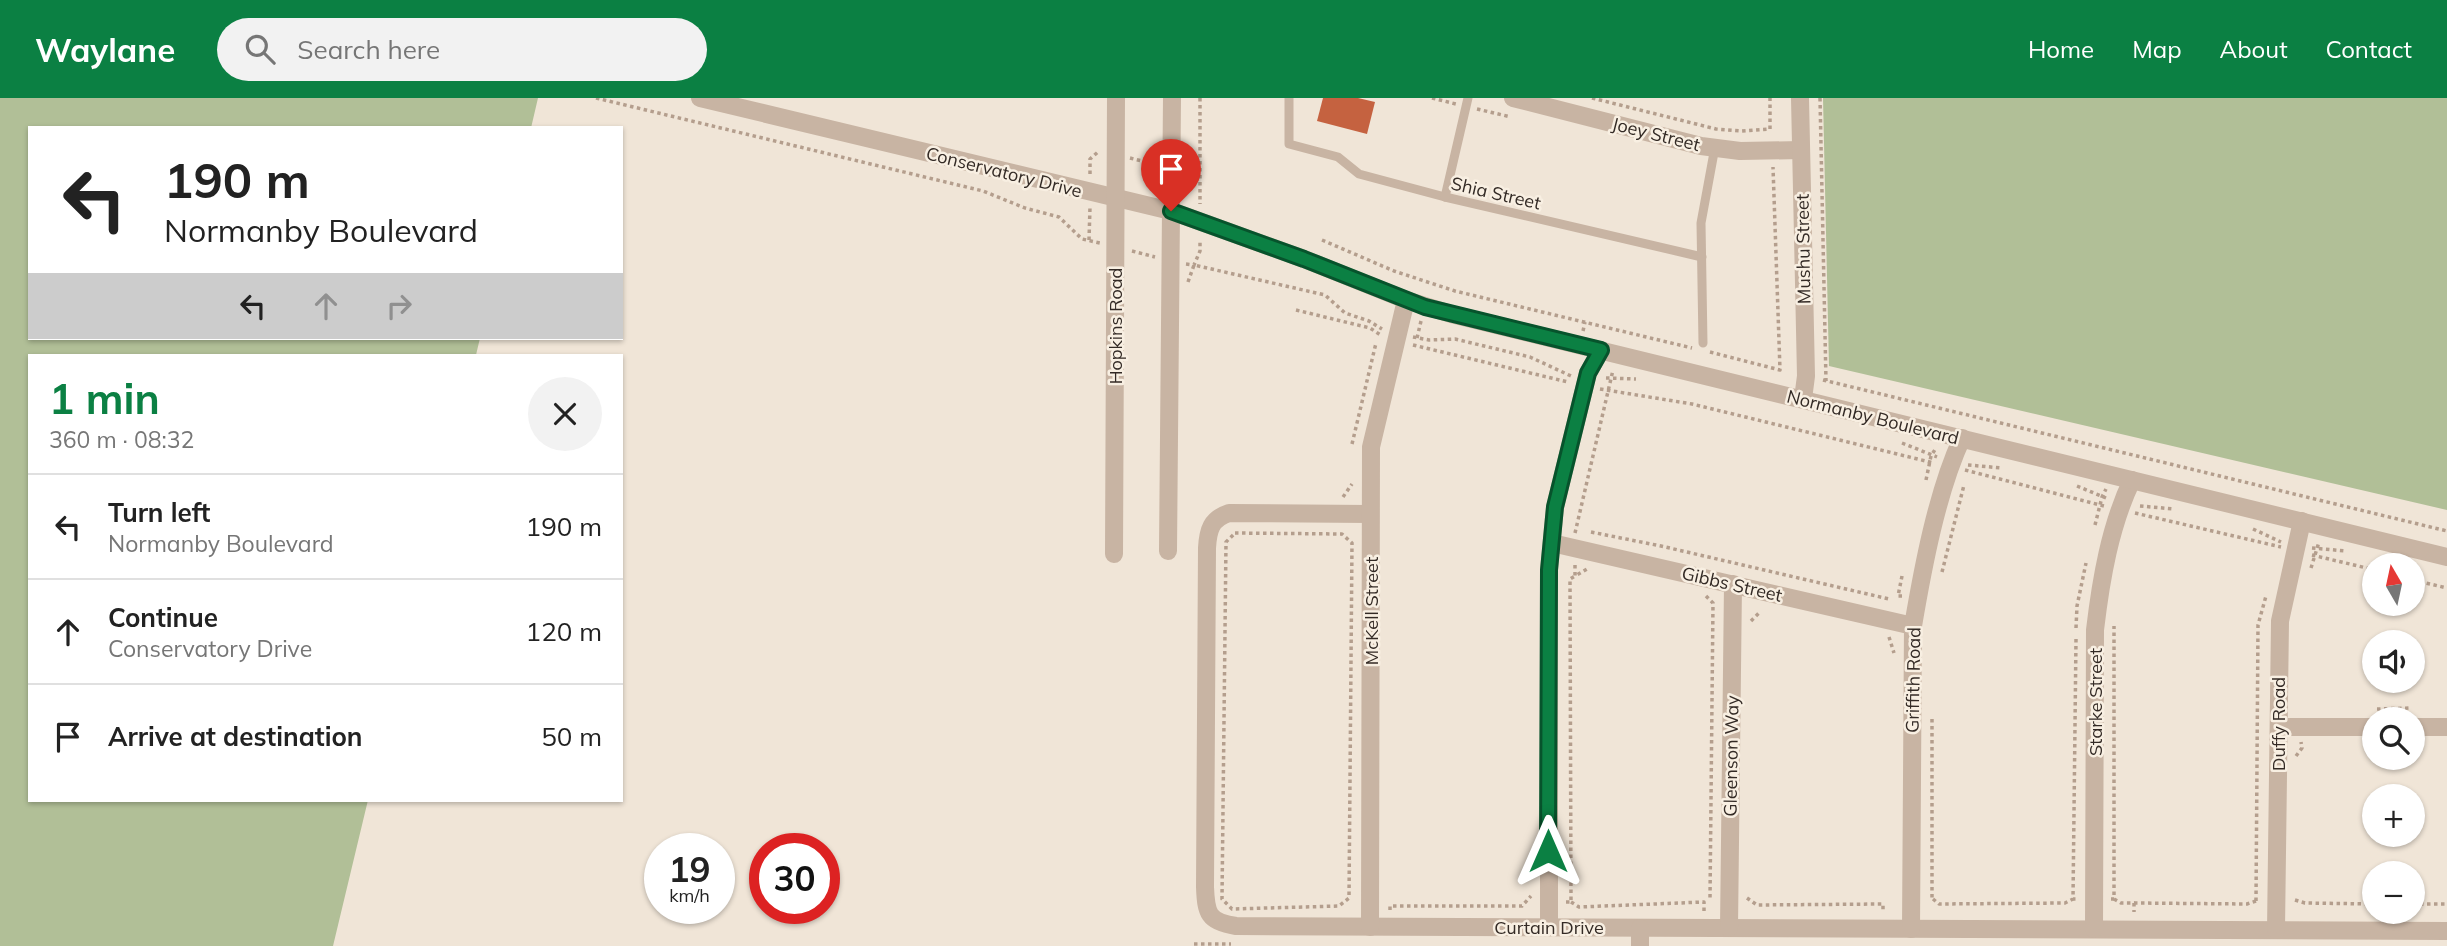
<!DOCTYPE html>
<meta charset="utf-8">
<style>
body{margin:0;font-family:Mulish,sans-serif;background:#f2f2f2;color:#222;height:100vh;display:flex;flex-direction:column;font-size:26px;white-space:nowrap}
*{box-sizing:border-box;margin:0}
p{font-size:23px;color:#767676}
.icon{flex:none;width:38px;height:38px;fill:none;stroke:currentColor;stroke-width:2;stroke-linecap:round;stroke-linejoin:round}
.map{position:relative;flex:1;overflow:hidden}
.panel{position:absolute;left:28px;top:256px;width:595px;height:448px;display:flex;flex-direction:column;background:#fff;border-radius:0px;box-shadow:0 2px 5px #0004}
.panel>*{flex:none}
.top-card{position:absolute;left:28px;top:28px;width:595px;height:214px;border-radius:0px;box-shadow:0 2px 5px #0004;background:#fff;color:#222;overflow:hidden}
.needle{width:46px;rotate:351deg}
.controls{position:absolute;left:2362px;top:455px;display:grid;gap:14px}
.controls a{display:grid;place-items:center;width:63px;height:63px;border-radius:50%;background:#fff;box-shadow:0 2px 5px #0004;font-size:35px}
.speed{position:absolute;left:644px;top:735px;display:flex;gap:14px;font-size:35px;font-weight:700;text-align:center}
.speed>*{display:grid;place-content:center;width:91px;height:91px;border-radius:50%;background:#fff;box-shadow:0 2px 5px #0004;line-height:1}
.speed small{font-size:18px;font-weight:400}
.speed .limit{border:10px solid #d22;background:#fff;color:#111}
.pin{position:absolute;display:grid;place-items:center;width:60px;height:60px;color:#fff;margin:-72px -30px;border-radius:50% 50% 50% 0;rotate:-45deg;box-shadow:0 0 7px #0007}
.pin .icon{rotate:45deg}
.me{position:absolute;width:77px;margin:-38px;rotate:0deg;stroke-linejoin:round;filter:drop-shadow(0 0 5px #0008)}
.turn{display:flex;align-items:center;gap:24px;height:147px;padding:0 21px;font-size:32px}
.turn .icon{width:91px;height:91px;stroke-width:2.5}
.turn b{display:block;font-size:49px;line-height:60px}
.lanes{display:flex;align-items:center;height:66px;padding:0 21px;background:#0003;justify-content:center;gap:35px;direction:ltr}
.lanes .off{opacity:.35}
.round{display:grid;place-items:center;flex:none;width:74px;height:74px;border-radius:37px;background:#f2f2f2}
.headline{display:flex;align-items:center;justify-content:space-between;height:119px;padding:0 21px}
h1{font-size:42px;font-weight:700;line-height:52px;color:#0b8043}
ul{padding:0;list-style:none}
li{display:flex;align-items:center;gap:21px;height:105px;padding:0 21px;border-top:2px solid #e0e0e0}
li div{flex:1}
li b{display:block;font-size:26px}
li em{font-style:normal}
header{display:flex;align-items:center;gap:42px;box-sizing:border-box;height:98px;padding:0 35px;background:#0b8043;color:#fff}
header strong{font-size:33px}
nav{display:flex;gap:38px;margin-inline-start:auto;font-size:24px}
.search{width:490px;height:63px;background:#f2f2f2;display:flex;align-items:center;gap:18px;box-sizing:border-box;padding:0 24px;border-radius:38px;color:#767676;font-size:26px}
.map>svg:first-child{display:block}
</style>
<header>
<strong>Waylane</strong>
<div class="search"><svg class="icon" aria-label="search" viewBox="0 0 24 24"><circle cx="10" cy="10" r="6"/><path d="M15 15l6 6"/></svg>Search here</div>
<nav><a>Home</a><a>Map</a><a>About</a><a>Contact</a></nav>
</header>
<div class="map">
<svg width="2447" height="848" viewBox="0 0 2447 848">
<rect width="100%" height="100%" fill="#f0e5d7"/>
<g fill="#b1bf97">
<path d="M0,0H538L531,30H30V240H480L476,257H30V702H368L333,848H0Z"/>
<path d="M1823,0H2447V412L1829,268Z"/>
</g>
<path fill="#c56240" d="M1323,0H1358L1375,4L1367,36L1317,23Z"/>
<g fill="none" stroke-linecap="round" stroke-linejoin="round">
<g stroke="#b49e8d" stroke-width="3.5" stroke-dasharray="3.5 3.5" stroke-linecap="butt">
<path d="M596,0L983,93L1025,110L1059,119L1082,141L1100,145"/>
<path d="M1200,0V106"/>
<path d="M1432,0L1456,6"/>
<path d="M1592,0L1716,31L1742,33L1770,31V0"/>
<path d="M1820,0L1826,283"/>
<path d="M1477,11L1511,19"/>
<path d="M1130,60L1154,66"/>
<path d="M1090,76V61L1099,53"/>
<path d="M1089,142L1090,109"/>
<path d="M1322,142L1394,173L1455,193L1692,250"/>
<path d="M1132,153L1155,159"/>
<path d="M1186,166L1194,167L1200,153V142"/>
<path d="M1188,184L1194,167L1325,197L1345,215L1369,223L1382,231"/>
<path d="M1296,212L1370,230L1382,238"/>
<path d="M1583,233L1585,224"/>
<path d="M1413,239L1429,242L1455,241L1530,259L1571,278"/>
<path d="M1417,240L1421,223"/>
<path d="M1413,247L1568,284"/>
<path d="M1710,254L1780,272L1773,69"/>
<path d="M1606,280L1636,281"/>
<path d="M1823,282L2447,433"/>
<path d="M1600,291L1692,306L1934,365"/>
<path d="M1902,345L1937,359"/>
<path d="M1352,346L1376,245"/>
<path d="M1968,367L2002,370"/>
<path d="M1965,372L2104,408"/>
<path d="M1926,382L1931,358L1936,350"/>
<path d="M2077,388L2106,400"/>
<path d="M1343,399L1352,386"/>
<path d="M2140,408L2174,411"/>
<path d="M2135,415L2281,449"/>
<path d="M2095,427L2102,399L2106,391"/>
<path d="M2253,431L2281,444"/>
<path d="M1591,434L1661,448L1889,501"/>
<path d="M1235,435L1342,436L1352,445L1349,800L1339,808L1232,811L1222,801L1226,444Z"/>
<path d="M1575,435L1613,272"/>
<path d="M2312,450L2346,453"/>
<path d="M2312,457L2375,472"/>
<path d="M1575,467V478L1587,471"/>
<path d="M2311,470L2319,444"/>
<path d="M1942,474L1964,387"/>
<path d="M2413,482L2447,490"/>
<path d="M1706,498L1713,505L1710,801"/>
<path d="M1902,498H1898L1902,478"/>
<path d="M1751,523L1759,515"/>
<path d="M2076,530L2077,508L2086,465"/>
<path d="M1889,539L1894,555"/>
<path d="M2076,541L2073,801H2079"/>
<path d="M2377,611L2412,610"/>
<path d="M1932,621V801"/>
<path d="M2296,658L2302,650L2301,644"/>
<path d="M1747,800L1757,807L1883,806V814"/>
<path d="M1933,801L1939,806L2065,805L2073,801"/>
<path d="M2111,801H2114V528"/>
<path d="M2114,801L2121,805H2134V814"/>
<path d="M2295,802L2305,805L2375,806"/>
<path d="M2256,803L2258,527L2266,498"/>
<path d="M1566,804H1571L1570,481L1575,478"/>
<path d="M1571,804L1579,809L1704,804V813"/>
<path d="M2134,805L2247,806L2256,803"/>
<path d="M2413,806H2447"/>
<path d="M1390,812V808H1522L1531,798"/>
<path d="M1194,846H1231"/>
</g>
<g stroke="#c8b4a3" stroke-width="9">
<path d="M1289,0V46L1338,59L1359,76L1445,99L1702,159"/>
<path d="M1445,99L1468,0"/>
<path d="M1703,245L1701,125L1715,49"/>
</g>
<g stroke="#c8b4a3" stroke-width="18">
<path d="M1513,0L1701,48L1740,53L1801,52"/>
<path d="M1800,0L1806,278L1803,301"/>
<path d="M1370,416L1229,415C1211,421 1208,432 1207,450L1205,789C1206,815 1208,824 1236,828L2447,833"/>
<path d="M1552,445L1913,528"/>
<path d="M2279,629H2375"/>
<path d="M2413,629H2447"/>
<path d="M1370,829L1371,349L1406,202"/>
<path d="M1549,829V472L1555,409L1588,275L1601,252"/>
<path d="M1729,830L1733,486"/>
<path d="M1911,831L1913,528C1923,469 1937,394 1962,340"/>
<path d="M2094,831L2095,532C2101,481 2110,428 2132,382"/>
<path d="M2276,832L2280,523L2302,423"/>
<path d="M1640,848V830"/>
</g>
<g stroke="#c8b4a3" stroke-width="18">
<path d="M700,0L1171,113L1304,161L1406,202L1451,216L2447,459"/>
<path d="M1168,453L1172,0"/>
<path d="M1114,456L1116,0"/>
</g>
</g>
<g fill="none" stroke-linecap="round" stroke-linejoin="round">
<defs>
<path id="route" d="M1171,113L1304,161L1425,209L1601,252L1588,275L1555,409L1549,472L1548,753"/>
</defs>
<use href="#route" stroke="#07532c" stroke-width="18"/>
<use href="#route" stroke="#0b8043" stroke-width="12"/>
</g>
<g text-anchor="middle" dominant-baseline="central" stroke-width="5" stroke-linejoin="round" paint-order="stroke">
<g font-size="18" fill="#332a25" stroke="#f8efe2">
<text transform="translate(1656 36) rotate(14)">Joey Street</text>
<text transform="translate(1004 74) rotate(14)">Conservatory Drive</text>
<text transform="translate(1496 95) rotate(13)">Shia Street</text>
<text transform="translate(1803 151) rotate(-91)">Mushu Street</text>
<text transform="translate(1115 228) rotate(-90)">Hopkins Road</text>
<text transform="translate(1873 319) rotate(14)">Normanby Boulevard</text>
<text transform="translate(1732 486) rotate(13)">Gibbs Street</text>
<text transform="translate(1371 513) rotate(-90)">McKell Street</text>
<text transform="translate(1913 582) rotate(-89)">Griffith Road</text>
<text transform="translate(2095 604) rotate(-90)">Starke Street</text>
<text transform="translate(2278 626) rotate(-90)">Duffy Road</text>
<text transform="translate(1731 658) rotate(-89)">Gleenson Way</text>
<text x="1549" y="829">Curtain Drive</text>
</g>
</g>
</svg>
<div class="controls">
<a><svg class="needle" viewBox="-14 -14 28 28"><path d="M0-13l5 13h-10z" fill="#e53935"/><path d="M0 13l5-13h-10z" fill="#767676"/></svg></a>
<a><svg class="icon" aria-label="sound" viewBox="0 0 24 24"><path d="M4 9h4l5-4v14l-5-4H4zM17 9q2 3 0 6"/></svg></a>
<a><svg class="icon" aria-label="search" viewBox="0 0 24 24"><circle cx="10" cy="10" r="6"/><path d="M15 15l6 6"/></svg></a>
<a>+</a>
<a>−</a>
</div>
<div class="speed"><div>19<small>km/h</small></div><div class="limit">30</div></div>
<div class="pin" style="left:1171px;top:113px;background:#d93025"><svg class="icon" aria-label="arrive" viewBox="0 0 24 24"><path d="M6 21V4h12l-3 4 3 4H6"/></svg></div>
<svg class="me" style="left:1548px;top:753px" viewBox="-20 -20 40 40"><path d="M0-17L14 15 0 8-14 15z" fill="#0b8043" stroke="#fff" stroke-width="4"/></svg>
<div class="top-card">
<div class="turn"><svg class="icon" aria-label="left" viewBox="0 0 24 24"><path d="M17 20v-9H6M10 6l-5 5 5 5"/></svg><div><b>190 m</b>Normanby Boulevard</div></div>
<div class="lanes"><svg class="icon" aria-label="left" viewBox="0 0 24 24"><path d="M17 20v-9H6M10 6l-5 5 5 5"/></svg><svg class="icon off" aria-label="ahead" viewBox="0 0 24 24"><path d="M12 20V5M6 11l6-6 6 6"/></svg><svg class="icon off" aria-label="right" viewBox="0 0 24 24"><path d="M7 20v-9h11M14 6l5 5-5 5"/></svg></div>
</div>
<section class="panel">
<div class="headline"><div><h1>1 min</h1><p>360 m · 08:32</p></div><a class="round"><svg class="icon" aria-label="close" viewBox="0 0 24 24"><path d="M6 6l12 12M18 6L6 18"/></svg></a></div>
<ul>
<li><svg class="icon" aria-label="left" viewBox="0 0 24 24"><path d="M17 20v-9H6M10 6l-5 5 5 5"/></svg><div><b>Turn left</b><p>Normanby Boulevard</p></div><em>190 m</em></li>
<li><svg class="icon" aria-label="ahead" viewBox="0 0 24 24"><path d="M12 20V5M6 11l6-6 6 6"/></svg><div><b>Continue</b><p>Conservatory Drive</p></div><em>120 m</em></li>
<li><svg class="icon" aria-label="arrive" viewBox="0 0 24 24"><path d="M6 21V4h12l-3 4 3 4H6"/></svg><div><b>Arrive at destination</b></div><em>50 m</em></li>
</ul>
</section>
</div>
